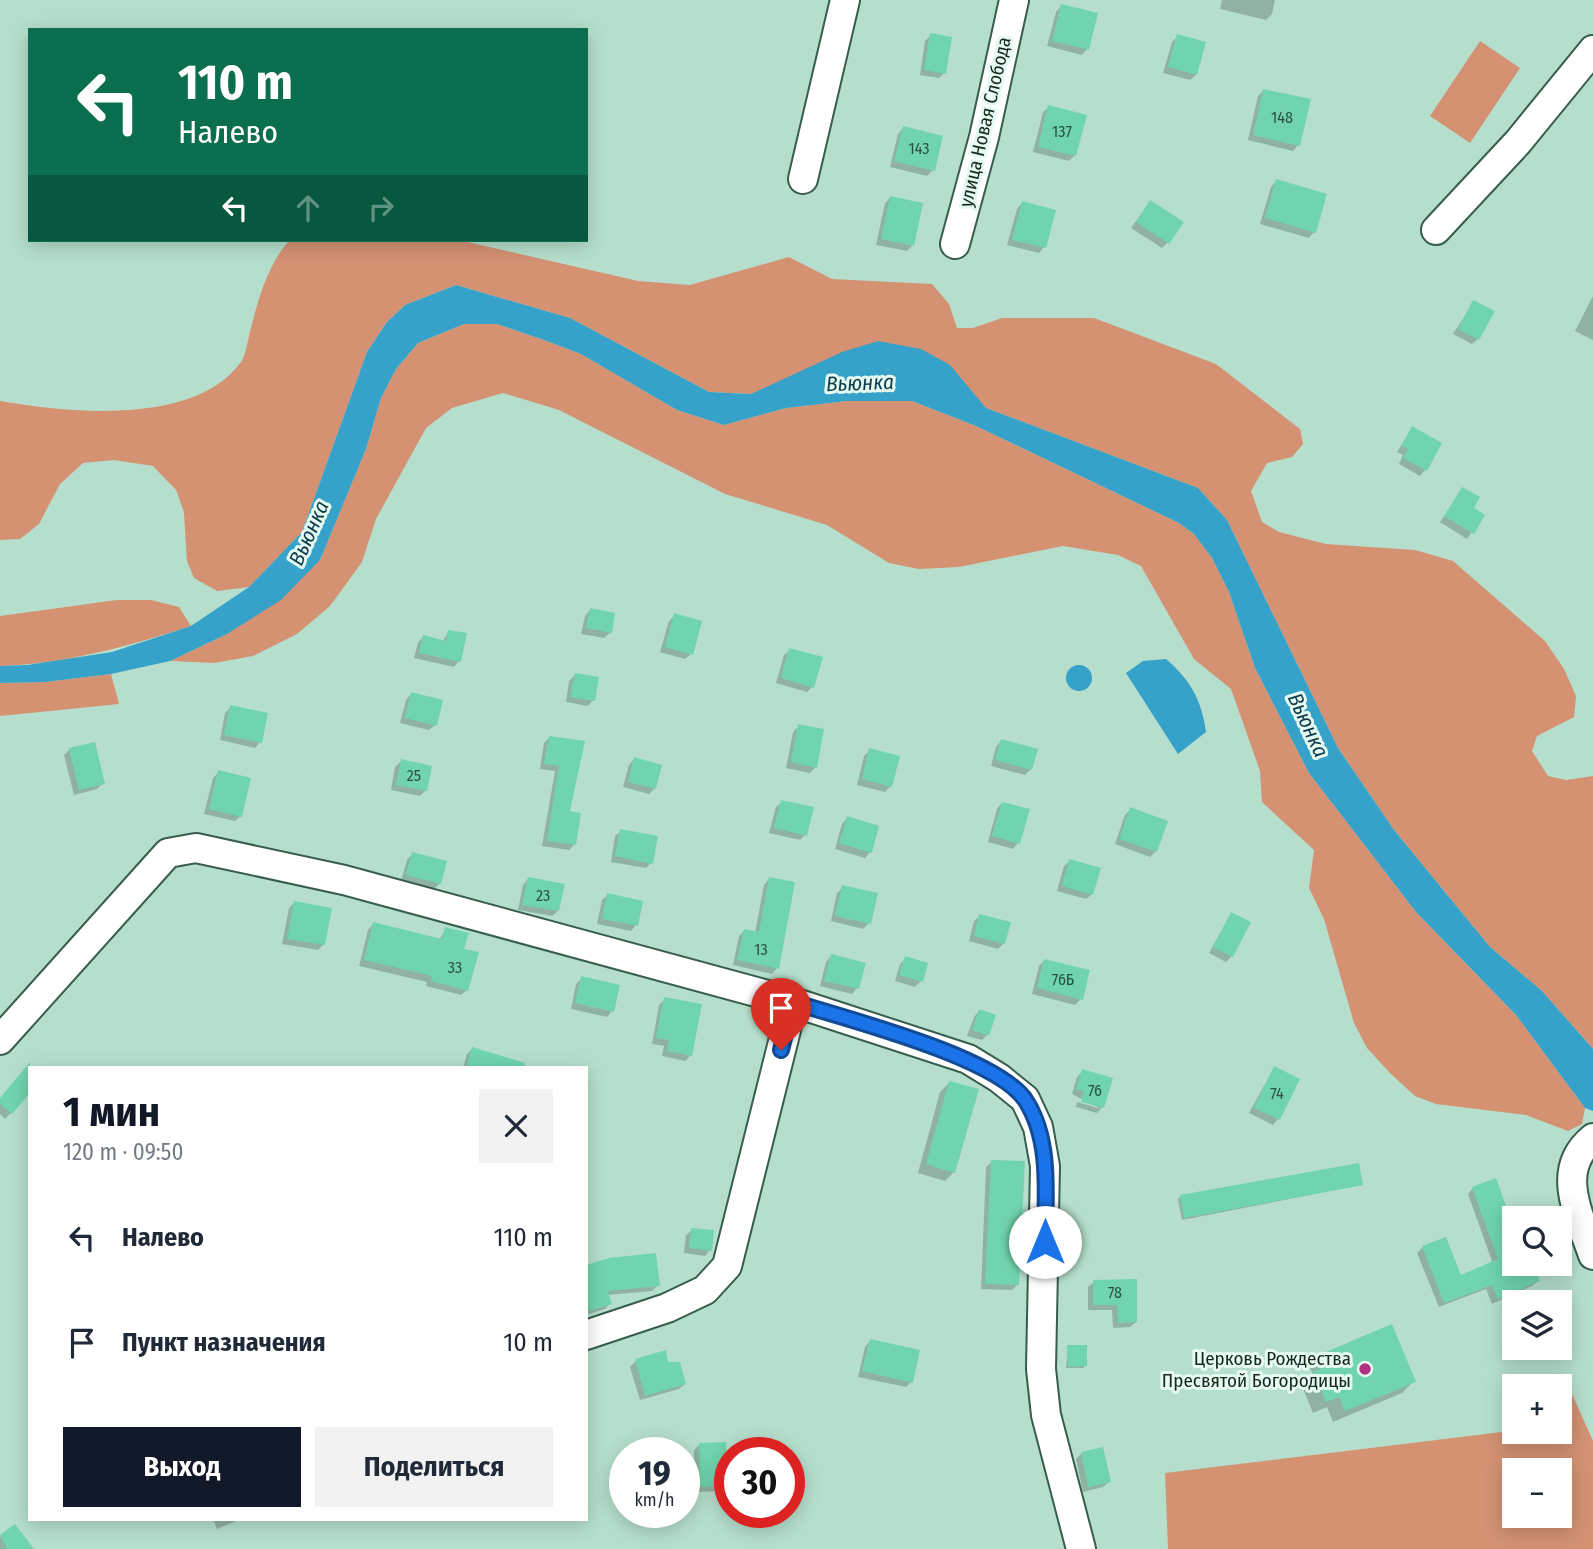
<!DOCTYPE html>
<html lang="ru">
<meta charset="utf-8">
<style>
body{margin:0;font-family:"Fira Sans Condensed",sans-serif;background:#f2f2f3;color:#1f2937;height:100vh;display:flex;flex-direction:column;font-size:26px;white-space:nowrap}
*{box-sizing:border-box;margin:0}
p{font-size:23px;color:#747a83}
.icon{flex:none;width:38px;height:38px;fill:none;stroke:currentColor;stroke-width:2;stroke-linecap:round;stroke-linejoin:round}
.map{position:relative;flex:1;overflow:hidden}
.drawer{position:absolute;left:28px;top:1066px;width:560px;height:455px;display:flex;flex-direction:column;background:#fff;border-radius:0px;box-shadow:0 4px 18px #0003}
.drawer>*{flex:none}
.hud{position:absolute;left:28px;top:28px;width:560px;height:214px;border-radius:0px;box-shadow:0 4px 18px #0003;background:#0b6e4f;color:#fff;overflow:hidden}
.fabs{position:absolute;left:1502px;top:1206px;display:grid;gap:14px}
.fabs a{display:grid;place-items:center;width:70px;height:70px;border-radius:0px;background:#fff;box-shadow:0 4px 18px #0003;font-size:35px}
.speed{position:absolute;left:609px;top:1437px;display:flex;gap:14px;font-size:35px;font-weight:700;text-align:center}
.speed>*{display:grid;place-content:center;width:91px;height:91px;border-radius:50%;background:#fff;box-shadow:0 4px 18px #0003;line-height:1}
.speed small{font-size:18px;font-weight:400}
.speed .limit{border:10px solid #d22;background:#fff;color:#111}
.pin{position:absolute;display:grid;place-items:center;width:60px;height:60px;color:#fff;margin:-72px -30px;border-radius:50% 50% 50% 0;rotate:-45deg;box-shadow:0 0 7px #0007}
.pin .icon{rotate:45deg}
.me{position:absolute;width:77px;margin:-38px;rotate:0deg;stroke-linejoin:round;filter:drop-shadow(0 0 5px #0008)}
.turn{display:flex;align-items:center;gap:24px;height:147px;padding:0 35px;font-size:32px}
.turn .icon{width:91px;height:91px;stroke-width:2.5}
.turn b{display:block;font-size:49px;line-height:60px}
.lanes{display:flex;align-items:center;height:66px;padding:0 35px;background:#0003;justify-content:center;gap:35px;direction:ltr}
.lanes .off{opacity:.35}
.round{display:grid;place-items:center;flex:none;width:74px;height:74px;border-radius:0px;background:#f2f2f3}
.summary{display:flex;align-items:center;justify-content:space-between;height:119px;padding:0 35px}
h1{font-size:42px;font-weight:700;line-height:52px;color:#111827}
.cta{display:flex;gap:14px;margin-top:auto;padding:14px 35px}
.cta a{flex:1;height:80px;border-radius:0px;background:#111827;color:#fff;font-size:28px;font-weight:700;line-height:80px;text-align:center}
.cta a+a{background:#f2f2f3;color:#1f2937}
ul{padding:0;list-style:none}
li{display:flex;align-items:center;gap:21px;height:105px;padding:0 35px}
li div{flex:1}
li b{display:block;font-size:26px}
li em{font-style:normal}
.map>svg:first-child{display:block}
</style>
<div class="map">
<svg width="1593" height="1549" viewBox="0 0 1593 1549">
<rect width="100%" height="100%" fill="#b5dfcc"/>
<g fill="#d49273" fill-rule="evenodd">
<path d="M1480,41L1520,68L1470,143L1430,116Z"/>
<path d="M290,240H459L638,281L690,285L789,257L832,279L932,284L949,304L957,328H973L1002,318H1094L1216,364L1300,429L1303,444L1292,457L1267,463L1251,491L1262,522L1279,532L1326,544L1415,550L1453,561L1545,641L1564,669L1576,696L1574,717L1537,736L1532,751L1548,776L1566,780L1593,776V1049L1542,991L1490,947L1394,830L1338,748L1227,520L1198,488L986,408L969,390L784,380L751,394L709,392L570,318L456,285L405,305L387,322L367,352L302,532L249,587L217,591L194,578L187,561L184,512L176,490L153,466L114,460L83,463L60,484L39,524L20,539L0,540V401C68,413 195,426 241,362C246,354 248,340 250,331C259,298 267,265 290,240Z"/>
<path d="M464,324H497L544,340L581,354L677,410L724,425L786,408L847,401H912L976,426L1179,523L1194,534L1212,558L1229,592L1255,668L1309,773L1416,912L1516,1015L1585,1108L1582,1124L1568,1131L1526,1115L1436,1104L1415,1096L1390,1073L1367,1048L1354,1023L1324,919L1309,888L1314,850L1262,802L1260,771L1231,689L1194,659L1141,566L1118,555L1063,546L959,567L919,569L889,563L827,525L725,494L559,410L503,393L452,408L426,428L376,519L362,562L330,606L297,634L253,656L214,663L170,661L227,634L320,560L366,449L381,398L396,369L418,343Z"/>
<path d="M117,600H151L179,607L191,626C128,646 66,664 0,666V616Z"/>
<path d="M111,674L119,704L0,716V683L45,682Z"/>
<path d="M1572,1394L1593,1441V1549H1168L1165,1473L1502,1432L1514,1426V1432H1559V1401ZM1514,1470H1559V1516H1514Z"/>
</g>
<g fill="#36a2c9">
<path d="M456,285L570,318L709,392L751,394L842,352L878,341L921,349L950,365L986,408L1198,488L1227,520L1338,748L1394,830L1490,947L1542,991L1593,1049V1111L1585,1108L1516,1015L1416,912L1309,773L1255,668L1229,592L1212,558L1194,534L1179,523L976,426L912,401H847L786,408L724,425L677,410L581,354L544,340L497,324H464L418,343L396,369L381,398L366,449L320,560L281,600L227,634L170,661L111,674L45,682L0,683V666L27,665L112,652L191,626L249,587L302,532L367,352L387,322L405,305Z"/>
<path d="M1166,659C1191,681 1201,699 1206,732L1178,754L1126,673L1143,661Z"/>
<circle cx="1079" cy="678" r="13"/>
</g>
<g fill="#0003">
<path d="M1222,0H1275L1272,14L1266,20L1220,9Z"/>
<path d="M1061,6L1087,49L1082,55L1047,46L1056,12Z"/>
<path d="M931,35L944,73L939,78L920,75L925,41Z"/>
<path d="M1178,36L1196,75L1190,80L1163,73L1172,42Z"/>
<path d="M1264,90L1298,145L1293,151L1248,140L1258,96Z"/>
<path d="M1049,107L1075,155L1069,161L1033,152L1043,112Z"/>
<path d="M903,128L933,170L927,176L890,167L898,134Z"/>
<path d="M1276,181L1314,232L1309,238L1260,224L1271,187Z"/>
<path d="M890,198L913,245L907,251L876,245L885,203Z"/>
<path d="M1150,202L1168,242L1162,248L1131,228Z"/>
<path d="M1022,203L1044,247L1039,253L1007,245L1017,209Z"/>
<path d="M1593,296V340L1575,331Z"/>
<path d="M1474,302L1478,339L1472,344L1453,334Z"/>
<path d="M1412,429L1425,470L1420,476L1399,464L1403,455L1397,452Z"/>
<path d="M1463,489L1471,509L1483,516L1467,539L1440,522Z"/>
<path d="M590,610L610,633L604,638L581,634L585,616Z"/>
<path d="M675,615L691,654L685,659L660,652L669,621Z"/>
<path d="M449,631L459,661L454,667L414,658L418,643L423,637L442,642Z"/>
<path d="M790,650L812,687L807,692L776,683L784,655Z"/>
<path d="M575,675L593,700L588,706L566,702L569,681Z"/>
<path d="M411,694L435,725L429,730L400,723L406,700Z"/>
<path d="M231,707L260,742L255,748L220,740L225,713Z"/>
<path d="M799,726L816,767L810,773L786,768L793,732Z"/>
<path d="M550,737L583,742L568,812L574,845L569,850L542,846L555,771L540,769L544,743Z"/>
<path d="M1001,741L1031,769L1025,775L991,766L996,747Z"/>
<path d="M70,749L103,783L97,789L74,795L64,755Z"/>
<path d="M870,750L891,786L885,792L857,785L864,756Z"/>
<path d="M634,759L655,788L649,794L623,787L629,765Z"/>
<path d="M401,761L426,790L420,796L391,790L395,767Z"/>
<path d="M219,772L241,816L235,821L204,814L213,778Z"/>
<path d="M782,802L805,835L800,840L769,833L776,807Z"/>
<path d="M1002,803L1018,843L1013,849L988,842L997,809Z"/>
<path d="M1131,809L1156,851L1150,857L1115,844L1125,815Z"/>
<path d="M847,818L870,852L865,858L835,849L842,824Z"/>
<path d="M621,831L651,863L646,868L611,862L615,836Z"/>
<path d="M412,854L440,883L434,889L401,881L407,860Z"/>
<path d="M1070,861L1092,894L1086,899L1057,891L1064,866Z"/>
<path d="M528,879L558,911L552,916L518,910L523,885Z"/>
<path d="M769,879L777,968L772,974L733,965L739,936L744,931L755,933L764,885Z"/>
<path d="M843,887L869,923L863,929L831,921L837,893Z"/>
<path d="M608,895L636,925L631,931L597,924L602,900Z"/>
<path d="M294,903L324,944L318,950L282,944L289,908Z"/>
<path d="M1231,914L1232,956L1226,962L1209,953Z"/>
<path d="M980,916L1004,943L998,949L969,941L974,921Z"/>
<path d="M373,924L439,940L446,929L462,950L467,990L461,995L426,986L427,982L359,966L368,930Z"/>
<path d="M831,956L857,988L852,994L820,986L826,962Z"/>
<path d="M906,958L921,981L915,987L895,981L900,964Z"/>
<path d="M1045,960L1081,999L1075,1005L1032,994L1039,966Z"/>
<path d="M582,978L612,1011L607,1017L571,1009L576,984Z"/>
<path d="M665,999L691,1055L685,1061L662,1056L664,1046L652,1044L659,1005Z"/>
<path d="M979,1011L987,1035L982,1040L967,1036L974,1017Z"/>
<path d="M472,1049L487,1068H463L467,1054Z"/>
<path d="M1274,1068L1278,1119L1273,1125L1249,1113Z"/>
<path d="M1083,1071L1102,1107L1101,1109L1072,1094L1077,1077Z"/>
<path d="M949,1083L954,1172L945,1181L918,1173L940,1092Z"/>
<path d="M0,1100L11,1113L5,1119L0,1114Z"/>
<path d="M1077,1102L1101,1109L1097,1113L1076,1107Z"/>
<path d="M992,1162L1017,1285L1012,1290L981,1289L986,1167Z"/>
<path d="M1361,1185L1182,1220L1178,1199L1180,1197Z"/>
<path d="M1473,1188L1514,1264H1531L1538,1281L1532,1286L1492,1304L1486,1289L1439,1307L1417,1253L1423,1247L1460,1278L1493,1264L1468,1194Z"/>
<path d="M692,1230L710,1250L705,1256L684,1253L686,1235Z"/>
<path d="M586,1267L658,1285L652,1291L608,1295L610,1303L605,1309L586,1315Z"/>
<path d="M1094,1282L1136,1322L1130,1327L1113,1328L1112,1310H1088V1287Z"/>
<path d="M870,1341L911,1382L906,1387L858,1377L865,1347Z"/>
<path d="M1068,1347L1085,1366L1083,1368H1066Z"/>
<path d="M1322,1356L1414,1381L1402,1393L1333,1422L1327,1407L1313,1413L1302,1386L1313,1375L1310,1368Z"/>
<path d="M636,1361L666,1364L685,1384L679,1389L640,1400L630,1367Z"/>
<path d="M699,1445L726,1485L720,1491L695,1492L694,1450Z"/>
<path d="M1082,1453L1109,1482L1103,1487L1083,1492L1076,1459Z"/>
<path d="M213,1519H241L217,1529Z"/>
<path d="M15,1526L32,1549H0V1537Z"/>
</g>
<g fill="#70d5ae">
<path d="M1061,4L1098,13L1089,50L1052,41Z"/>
<path d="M930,33L952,37L946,74L924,70Z"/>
<path d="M1177,34L1206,42L1197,75L1168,67Z"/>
<path d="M1263,89L1311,99L1300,146L1253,135Z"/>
<path d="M1048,105L1087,115L1076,156L1038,147Z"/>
<path d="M903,126L943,136L935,171L894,161Z"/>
<path d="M1276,179L1327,194L1316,233L1265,218Z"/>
<path d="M890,196L923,203L914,246L881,239Z"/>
<path d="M1150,200L1184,222L1169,244L1136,222Z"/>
<path d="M1022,201L1056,210L1046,248L1012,240Z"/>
<path d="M1473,300L1495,311L1479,340L1458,329Z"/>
<path d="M1412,426L1442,443L1427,471L1403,458L1408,449L1401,446Z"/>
<path d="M1462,487L1480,497L1474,508L1485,515L1474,534L1444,516Z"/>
<path d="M590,608L615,613L612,633L586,628Z"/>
<path d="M674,613L702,621L693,655L665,647Z"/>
<path d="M448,630L467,633L461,662L419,653L423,635L446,641Z"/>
<path d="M789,648L823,657L814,688L781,678Z"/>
<path d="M575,673L599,677L595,701L570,697Z"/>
<path d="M411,692L443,700L437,726L405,718Z"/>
<path d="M230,705L268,713L262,743L224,735Z"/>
<path d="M798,724L824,729L817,768L791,762Z"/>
<path d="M549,736L585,741L570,811L581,813L576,845L547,841L559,766L544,764Z"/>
<path d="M1001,739L1038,749L1032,770L995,760Z"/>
<path d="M95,742L105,784L79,790L69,748Z"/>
<path d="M869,748L900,756L892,787L862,779Z"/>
<path d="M634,757L662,765L656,789L628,782Z"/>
<path d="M401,759L432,766L427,791L396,785Z"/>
<path d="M218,770L251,778L242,817L209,809Z"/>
<path d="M781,800L814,807L807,836L774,828Z"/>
<path d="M1002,802L1030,809L1020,844L992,836Z"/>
<path d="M1130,807L1168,821L1157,852L1119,839Z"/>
<path d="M847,816L879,826L872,853L839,843Z"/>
<path d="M620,829L658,836L653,864L615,856Z"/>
<path d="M412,852L447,861L441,884L406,875Z"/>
<path d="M1069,859L1101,868L1093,895L1062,886Z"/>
<path d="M528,877L565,884L559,911L522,905Z"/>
<path d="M769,877L795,882L779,969L737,960L744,929L759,932Z"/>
<path d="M842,885L878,893L871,924L835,916Z"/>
<path d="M607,893L643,901L638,926L602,919Z"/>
<path d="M294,901L332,908L325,945L287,939Z"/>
<path d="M1231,912L1251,922L1233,957L1213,947Z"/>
<path d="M979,914L1011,922L1005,944L974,936Z"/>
<path d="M373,922L442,939L445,927L469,933L464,949L479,952L468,991L431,981L432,976L364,960Z"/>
<path d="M831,954L866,963L859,989L824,981Z"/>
<path d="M905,956L928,963L923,982L899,975Z"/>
<path d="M1044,959L1090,970L1083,1000L1037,988Z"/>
<path d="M581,976L620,985L614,1012L575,1003Z"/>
<path d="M664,997L702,1004L692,1056L667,1051L669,1040L656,1038Z"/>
<path d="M979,1009L996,1015L989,1036L972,1030Z"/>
<path d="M472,1047L525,1063V1068H466Z"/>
<path d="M30,1062V1093L12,1114L0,1104V1098Z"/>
<path d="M1274,1066L1300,1079L1280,1120L1254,1108Z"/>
<path d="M1082,1069L1113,1078L1104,1108L1081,1102L1084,1091L1076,1089Z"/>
<path d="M949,1081L979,1089L955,1173L926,1164Z"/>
<path d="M991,1160L1025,1161L1019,1285L985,1284Z"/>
<path d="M1359,1163L1363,1185L1184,1218L1180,1195Z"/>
<path d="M1496,1178L1514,1228V1264H1532L1540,1281L1498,1299L1492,1285L1444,1303L1422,1246L1446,1237L1461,1275L1498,1259L1472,1187Z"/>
<path d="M691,1228L714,1230L712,1251L689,1248Z"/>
<path d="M656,1253L660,1286L608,1291L612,1304L590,1311L586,1301V1265L609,1258Z"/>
<path d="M1137,1279V1322L1118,1323L1117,1305H1093V1280Z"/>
<path d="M1392,1324L1416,1382L1345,1411L1339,1397L1326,1402L1313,1372L1326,1366L1321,1354Z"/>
<path d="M870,1339L920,1350L913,1383L862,1371Z"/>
<path d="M1067,1345H1087V1366L1068,1367Z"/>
<path d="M666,1350L668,1362H680L686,1384L645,1396L635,1359Z"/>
<path d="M726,1442L727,1486L700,1487L699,1443Z"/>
<path d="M1103,1447L1111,1482L1088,1487L1081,1452Z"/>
<path d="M15,1524L34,1549H7L0,1535Z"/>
</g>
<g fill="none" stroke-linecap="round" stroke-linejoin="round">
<defs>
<g id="minor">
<path d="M803,179L845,0"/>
<path d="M1436,230L1518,142L1593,50"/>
<path d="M955,244L984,137L1014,0"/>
<path d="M0,1040L168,853L196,848L344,880L793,1002L968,1059L999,1078L1025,1099L1038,1127L1045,1166L1041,1369L1046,1415L1081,1549"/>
<path d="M1593,1138C1554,1170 1579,1214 1593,1255"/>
<path d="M586,1335L667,1308L705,1290L727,1266L793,1002"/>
</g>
</defs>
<use href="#minor" stroke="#375d4d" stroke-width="32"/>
<use href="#minor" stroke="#fff" stroke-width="28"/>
</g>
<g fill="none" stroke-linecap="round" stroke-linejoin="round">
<defs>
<path id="route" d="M781,1050L793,1002C846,1019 998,1057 1026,1101C1052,1142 1045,1197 1045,1242"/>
</defs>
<use href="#route" stroke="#114b97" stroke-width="18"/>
<use href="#route" stroke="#1a73e8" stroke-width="12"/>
</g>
<circle fill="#ae307f" stroke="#e5faf0" stroke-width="2.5" cx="1365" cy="1369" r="7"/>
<g text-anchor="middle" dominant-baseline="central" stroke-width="6" stroke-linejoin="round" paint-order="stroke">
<g font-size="16" fill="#2d5244">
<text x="1282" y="117">148</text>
<text x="1062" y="131">137</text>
<text x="919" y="148">143</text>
<text x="414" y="775">25</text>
<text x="543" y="895">23</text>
<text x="761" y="949">13</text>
<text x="455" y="967">33</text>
<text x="1063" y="979">76Б</text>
<text x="1095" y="1090">76</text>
<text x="1277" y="1093">74</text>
<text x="1115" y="1292">78</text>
</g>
<g font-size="19" fill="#172720" stroke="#e5faf0">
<text transform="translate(985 122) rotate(-77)">улица Новая Слобода</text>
</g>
<g font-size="19" fill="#172720" stroke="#e5faf0" text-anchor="end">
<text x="1351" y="1358">Церковь Рождества<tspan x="1351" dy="22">Пресвятой Богородицы</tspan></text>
</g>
<g font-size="21" font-style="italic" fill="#0c3b4c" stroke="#e5faf0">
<text transform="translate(860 383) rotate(-2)">Вьюнка</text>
<text transform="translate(309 533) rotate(-66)">Вьюнка</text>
<text transform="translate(1308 725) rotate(65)">Вьюнка</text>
</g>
</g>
</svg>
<div class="fabs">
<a><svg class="icon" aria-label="search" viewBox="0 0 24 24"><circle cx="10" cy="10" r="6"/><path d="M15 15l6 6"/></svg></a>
<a><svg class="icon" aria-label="layers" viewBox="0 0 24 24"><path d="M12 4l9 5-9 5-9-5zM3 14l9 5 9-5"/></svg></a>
<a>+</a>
<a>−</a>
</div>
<div class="speed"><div>19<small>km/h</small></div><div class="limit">30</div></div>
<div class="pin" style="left:781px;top:1050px;background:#d93025"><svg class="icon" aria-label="arrive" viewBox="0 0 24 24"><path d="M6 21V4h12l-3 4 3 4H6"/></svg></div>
<svg class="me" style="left:1045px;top:1242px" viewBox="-20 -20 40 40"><circle r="19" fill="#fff"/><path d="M0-13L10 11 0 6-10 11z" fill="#1a73e8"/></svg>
<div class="hud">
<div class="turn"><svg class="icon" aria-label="left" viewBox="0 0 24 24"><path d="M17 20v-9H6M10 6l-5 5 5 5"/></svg><div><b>110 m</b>Налево</div></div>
<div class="lanes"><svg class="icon" aria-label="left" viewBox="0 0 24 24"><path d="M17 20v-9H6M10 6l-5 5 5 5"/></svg><svg class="icon off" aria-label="ahead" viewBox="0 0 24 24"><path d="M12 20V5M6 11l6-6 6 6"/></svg><svg class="icon off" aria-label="right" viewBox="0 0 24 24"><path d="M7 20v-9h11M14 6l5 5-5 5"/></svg></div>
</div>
<section class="drawer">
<div class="summary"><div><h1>1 мин</h1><p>120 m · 09:50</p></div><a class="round"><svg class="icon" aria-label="close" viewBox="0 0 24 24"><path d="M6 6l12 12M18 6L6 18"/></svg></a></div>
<ul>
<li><svg class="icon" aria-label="left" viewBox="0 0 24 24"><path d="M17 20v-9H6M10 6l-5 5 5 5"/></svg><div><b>Налево</b></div><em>110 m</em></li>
<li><svg class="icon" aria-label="arrive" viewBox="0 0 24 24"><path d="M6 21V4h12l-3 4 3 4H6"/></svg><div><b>Пункт назначения</b></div><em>10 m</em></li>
</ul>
<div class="cta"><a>Выход</a><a>Поделиться</a></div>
</section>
</div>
